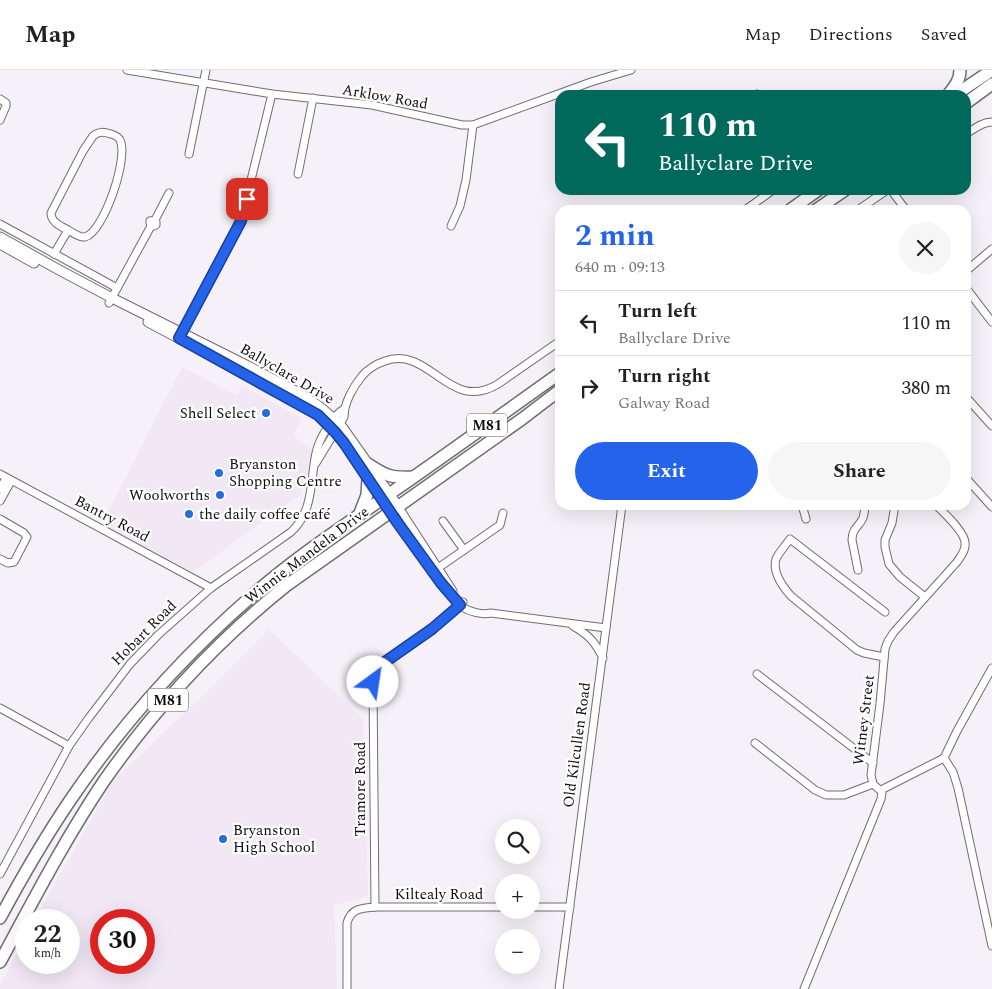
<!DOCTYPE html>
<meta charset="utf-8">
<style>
body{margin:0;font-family:Spectral,serif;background:#f6f6f6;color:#222;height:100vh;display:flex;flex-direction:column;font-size:19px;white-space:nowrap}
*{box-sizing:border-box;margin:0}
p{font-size:16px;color:#767676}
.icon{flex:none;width:28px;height:28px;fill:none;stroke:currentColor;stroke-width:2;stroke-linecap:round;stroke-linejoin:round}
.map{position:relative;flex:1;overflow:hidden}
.panel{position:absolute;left:555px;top:135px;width:416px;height:305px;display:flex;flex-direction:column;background:#fff;border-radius:15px;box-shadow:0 5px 20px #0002}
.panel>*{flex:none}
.hud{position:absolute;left:555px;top:20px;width:416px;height:105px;border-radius:15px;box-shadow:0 5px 20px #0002;background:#00695c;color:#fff;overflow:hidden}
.fabs{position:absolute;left:495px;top:749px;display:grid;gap:10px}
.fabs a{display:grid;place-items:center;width:45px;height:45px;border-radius:50%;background:#fff;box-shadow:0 5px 20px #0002;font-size:25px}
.speed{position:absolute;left:15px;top:839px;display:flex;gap:10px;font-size:25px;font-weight:700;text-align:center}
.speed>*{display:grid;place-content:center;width:65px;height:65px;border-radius:50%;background:#fff;box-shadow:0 5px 20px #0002;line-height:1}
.speed small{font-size:12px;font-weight:400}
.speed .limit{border:8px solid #d22;background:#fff;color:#111}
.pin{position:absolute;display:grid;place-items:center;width:42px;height:42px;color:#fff;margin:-21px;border-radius:10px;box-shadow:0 2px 8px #0006}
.me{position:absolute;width:55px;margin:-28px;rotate:31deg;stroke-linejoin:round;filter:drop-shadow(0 0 4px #0008)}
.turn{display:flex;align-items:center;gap:18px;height:105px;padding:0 20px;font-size:22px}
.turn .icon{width:65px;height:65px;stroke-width:2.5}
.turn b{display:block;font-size:35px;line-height:42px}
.round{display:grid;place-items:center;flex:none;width:52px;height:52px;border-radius:26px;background:#f6f6f6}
.summary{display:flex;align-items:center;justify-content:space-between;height:85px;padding:0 20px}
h1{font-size:30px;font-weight:700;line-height:38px;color:#2563eb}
.action{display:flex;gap:10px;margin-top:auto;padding:10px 20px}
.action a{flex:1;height:58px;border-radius:30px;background:#2563eb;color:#fff;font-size:20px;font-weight:700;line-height:58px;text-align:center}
.action a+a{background:#f6f6f6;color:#222}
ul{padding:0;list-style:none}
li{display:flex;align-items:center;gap:15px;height:65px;padding:0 20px;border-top:1px solid #e0e0e0}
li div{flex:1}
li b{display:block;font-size:19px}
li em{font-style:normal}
header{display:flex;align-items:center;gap:30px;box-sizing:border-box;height:70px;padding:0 25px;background:#fff;border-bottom:1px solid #e0e0e0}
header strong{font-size:24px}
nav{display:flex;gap:28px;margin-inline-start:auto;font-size:18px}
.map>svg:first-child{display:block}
</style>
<header>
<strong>Map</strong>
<nav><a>Map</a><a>Directions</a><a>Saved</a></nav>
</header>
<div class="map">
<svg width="992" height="919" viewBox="0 0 992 919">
<rect width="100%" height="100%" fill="#f6f1f8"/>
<g fill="#f1e7f5" fill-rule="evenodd">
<path d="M182,297L236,325L242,316L302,348L293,366L318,382L301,424L193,502L102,454Z"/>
<path d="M269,559L363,649L368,826L334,835L337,919H0V916L26,865V892H69V850H34L113,711L220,609ZM101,850H144V892H101Z"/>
</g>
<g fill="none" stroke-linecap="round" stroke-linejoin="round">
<defs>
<g id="minor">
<path d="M127,0L272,24L372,35L462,55H473L591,12L631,0"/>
<path d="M757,24L758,25"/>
<path d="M0,29L6,33V36L0,50"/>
<path d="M966,64C974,59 982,52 992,52"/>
<path d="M189,84L206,0"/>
<path d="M298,104L313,28"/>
<path d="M891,120L906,140"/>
<path d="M745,140L773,120"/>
<path d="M858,140L887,120"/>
<path d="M155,150L156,152V155L154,156H151L150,153V151L155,150L169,123"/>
<path d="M0,154L117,218"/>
<path d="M451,156L460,136L466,110L473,55"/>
<path d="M54,184L68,160C60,156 51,152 51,143L83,81L93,66C99,61 104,62 111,64C114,65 118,66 120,70C129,87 104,162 85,167C80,168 73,163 68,160"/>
<path d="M966,201L992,179"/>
<path d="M966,218L992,252"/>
<path d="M109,233L151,156"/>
<path d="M180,267L241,151L272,24"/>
<path d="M966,327L992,356"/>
<path d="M316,393L344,347C344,333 353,317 362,306C368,299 376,294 385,291C430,275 449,344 498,314L560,271"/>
<path d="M0,404L211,518"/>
<path d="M966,408L992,437"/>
<path d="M0,419L6,408"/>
<path d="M0,431L11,411"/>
<path d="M802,435L806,449"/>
<path d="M895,435L892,453L885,470V477L889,494L900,507L925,527"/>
<path d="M398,436L453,521"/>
<path d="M390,442C404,462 418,481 433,501C441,512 451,529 462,537C470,542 482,545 491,543L606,558"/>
<path d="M0,449L24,463L27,467L14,492L8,493L0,489"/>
<path d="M443,451L464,480"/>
<path d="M438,498L500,455L503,443"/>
<path d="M858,500L852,470C852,458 859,457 863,448C864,444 865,439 865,435"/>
<path d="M573,556C589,565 595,572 603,588"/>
<path d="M884,587L864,583L857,580L791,526C783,517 772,502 776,489C779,482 786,475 790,469L885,542"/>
<path d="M992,598L957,661L944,688L953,702L958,718L992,876"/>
<path d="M757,604L873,693"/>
<path d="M0,638L69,676"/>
<path d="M755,673L815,720L826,725H844L873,714"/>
<path d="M881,720L944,688"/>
<path d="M0,804L69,676L88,649L130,594L158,565L211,518L291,462C314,441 310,411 316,383C318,373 323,364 329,355C333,349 337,343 344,339"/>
<path d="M375,837L373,615C374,607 376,601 382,594L432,559L463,532"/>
<path d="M531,837H570"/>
<path d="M347,919V853C351,838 362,838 375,837H504"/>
<path d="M559,919L622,435"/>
<path d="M804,919L881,729L882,722L873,714L871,705L880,634L885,579L888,571L894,562L957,492C961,486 966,480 965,473C965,462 944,443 936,435"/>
</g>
<g id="tertiary">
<path d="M0,167L61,201L112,228L250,297L301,324L320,337L340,354L398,436"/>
<path d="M0,174L34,193"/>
<path d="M148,252L246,304L318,345L335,362L344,373L390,442"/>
</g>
<g id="primary">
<path d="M948,25C954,17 960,11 960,0"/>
<path d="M955,25L992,0"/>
<path d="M966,33L992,14"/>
<path d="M790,140L818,120"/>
<path d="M816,140L845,120"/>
<path d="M368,394C386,406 391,408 413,407"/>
<path d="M360,443L367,425L368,409"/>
<path d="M0,848C21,809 44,769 69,732C121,655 184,585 254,524C298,485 347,454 395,420C450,382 505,342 560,303"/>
<path d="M0,892C33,831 65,769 104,711C155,638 217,571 287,515L522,349L560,320"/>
</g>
</defs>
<use href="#minor" stroke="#716c73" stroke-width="9"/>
<use href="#tertiary" stroke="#716c73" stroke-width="11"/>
<use href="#primary" stroke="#716c73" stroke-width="14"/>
<use href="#minor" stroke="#fff" stroke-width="7"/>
<use href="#tertiary" stroke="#fff" stroke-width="9"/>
<use href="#primary" stroke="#fff" stroke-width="11"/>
</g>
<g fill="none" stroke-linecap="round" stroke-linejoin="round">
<defs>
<path id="route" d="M247,129L241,151L179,268L318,345L335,362L344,373L397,452L441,513L460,535L432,559L382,594L376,602L373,612"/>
</defs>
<use href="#route" stroke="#184099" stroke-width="12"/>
<use href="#route" stroke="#2563eb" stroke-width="9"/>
</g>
<g fill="#266ed9" stroke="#fff" stroke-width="2">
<circle cx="266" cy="343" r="5"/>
<circle cx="219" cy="403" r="5"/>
<circle cx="220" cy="425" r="5"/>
<circle cx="189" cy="444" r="5"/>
<circle cx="223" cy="769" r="5"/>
</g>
<g text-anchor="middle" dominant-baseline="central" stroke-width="4.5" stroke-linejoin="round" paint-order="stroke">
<g fill="#fff" stroke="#575657" stroke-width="1">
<rect x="467" y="343.5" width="40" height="23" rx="4"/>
<rect x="148" y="618.5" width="40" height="23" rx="4"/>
</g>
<g font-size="14" font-weight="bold" fill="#0f0d0f">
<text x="487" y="355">M81</text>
<text x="168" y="630">M81</text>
</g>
<g font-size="15" fill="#0f0d0f" stroke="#fff">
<text transform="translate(385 27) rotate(10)">Arklow Road</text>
<text transform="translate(287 304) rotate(30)">Ballyclare Drive</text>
<text transform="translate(112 449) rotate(28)">Bantry Road</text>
<text transform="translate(307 485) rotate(-37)">Winnie Mandela Drive</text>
<text transform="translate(144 563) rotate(-45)">Hobart Road</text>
<text transform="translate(864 650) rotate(-83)">Witney Street</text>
<text transform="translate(577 675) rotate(-82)">Old Kilcullen Road</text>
<text transform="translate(360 719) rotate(-90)">Tramore Road</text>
<text x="439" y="824">Kiltealy Road</text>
</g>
<g font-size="15" fill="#0f0d0f" stroke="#fff" text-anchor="start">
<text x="256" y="343" text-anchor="end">Shell Select</text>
<text x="229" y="394">Bryanston<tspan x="229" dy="17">Shopping Centre</tspan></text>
<text x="210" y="425" text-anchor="end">Woolworths</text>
<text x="199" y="444">the daily coffee café</text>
<text x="233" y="760">Bryanston<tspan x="233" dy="17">High School</tspan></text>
</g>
</g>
</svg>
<div class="fabs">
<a><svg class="icon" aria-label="search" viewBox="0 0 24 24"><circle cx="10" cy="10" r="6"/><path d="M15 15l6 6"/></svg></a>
<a>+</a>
<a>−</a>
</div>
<div class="speed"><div>22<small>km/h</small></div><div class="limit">30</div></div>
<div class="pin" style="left:247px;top:129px;background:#d93025"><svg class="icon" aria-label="arrive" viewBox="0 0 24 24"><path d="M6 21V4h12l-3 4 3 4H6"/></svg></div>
<svg class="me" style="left:373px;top:612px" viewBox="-20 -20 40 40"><circle r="19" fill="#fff"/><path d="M0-13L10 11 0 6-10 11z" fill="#2563eb"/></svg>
<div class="hud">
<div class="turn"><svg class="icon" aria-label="left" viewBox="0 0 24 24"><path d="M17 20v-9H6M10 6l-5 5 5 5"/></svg><div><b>110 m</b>Ballyclare Drive</div></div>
</div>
<section class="panel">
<div class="summary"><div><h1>2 min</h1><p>640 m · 09:13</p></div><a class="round"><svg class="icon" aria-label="close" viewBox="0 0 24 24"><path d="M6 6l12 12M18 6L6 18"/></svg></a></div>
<ul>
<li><svg class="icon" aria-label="left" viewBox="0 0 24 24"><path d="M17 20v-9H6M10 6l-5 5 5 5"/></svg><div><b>Turn left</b><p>Ballyclare Drive</p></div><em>110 m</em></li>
<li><svg class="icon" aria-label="right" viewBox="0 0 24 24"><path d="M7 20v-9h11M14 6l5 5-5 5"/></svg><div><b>Turn right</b><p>Galway Road</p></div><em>380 m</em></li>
</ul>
<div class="action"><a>Exit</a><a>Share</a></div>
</section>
</div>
